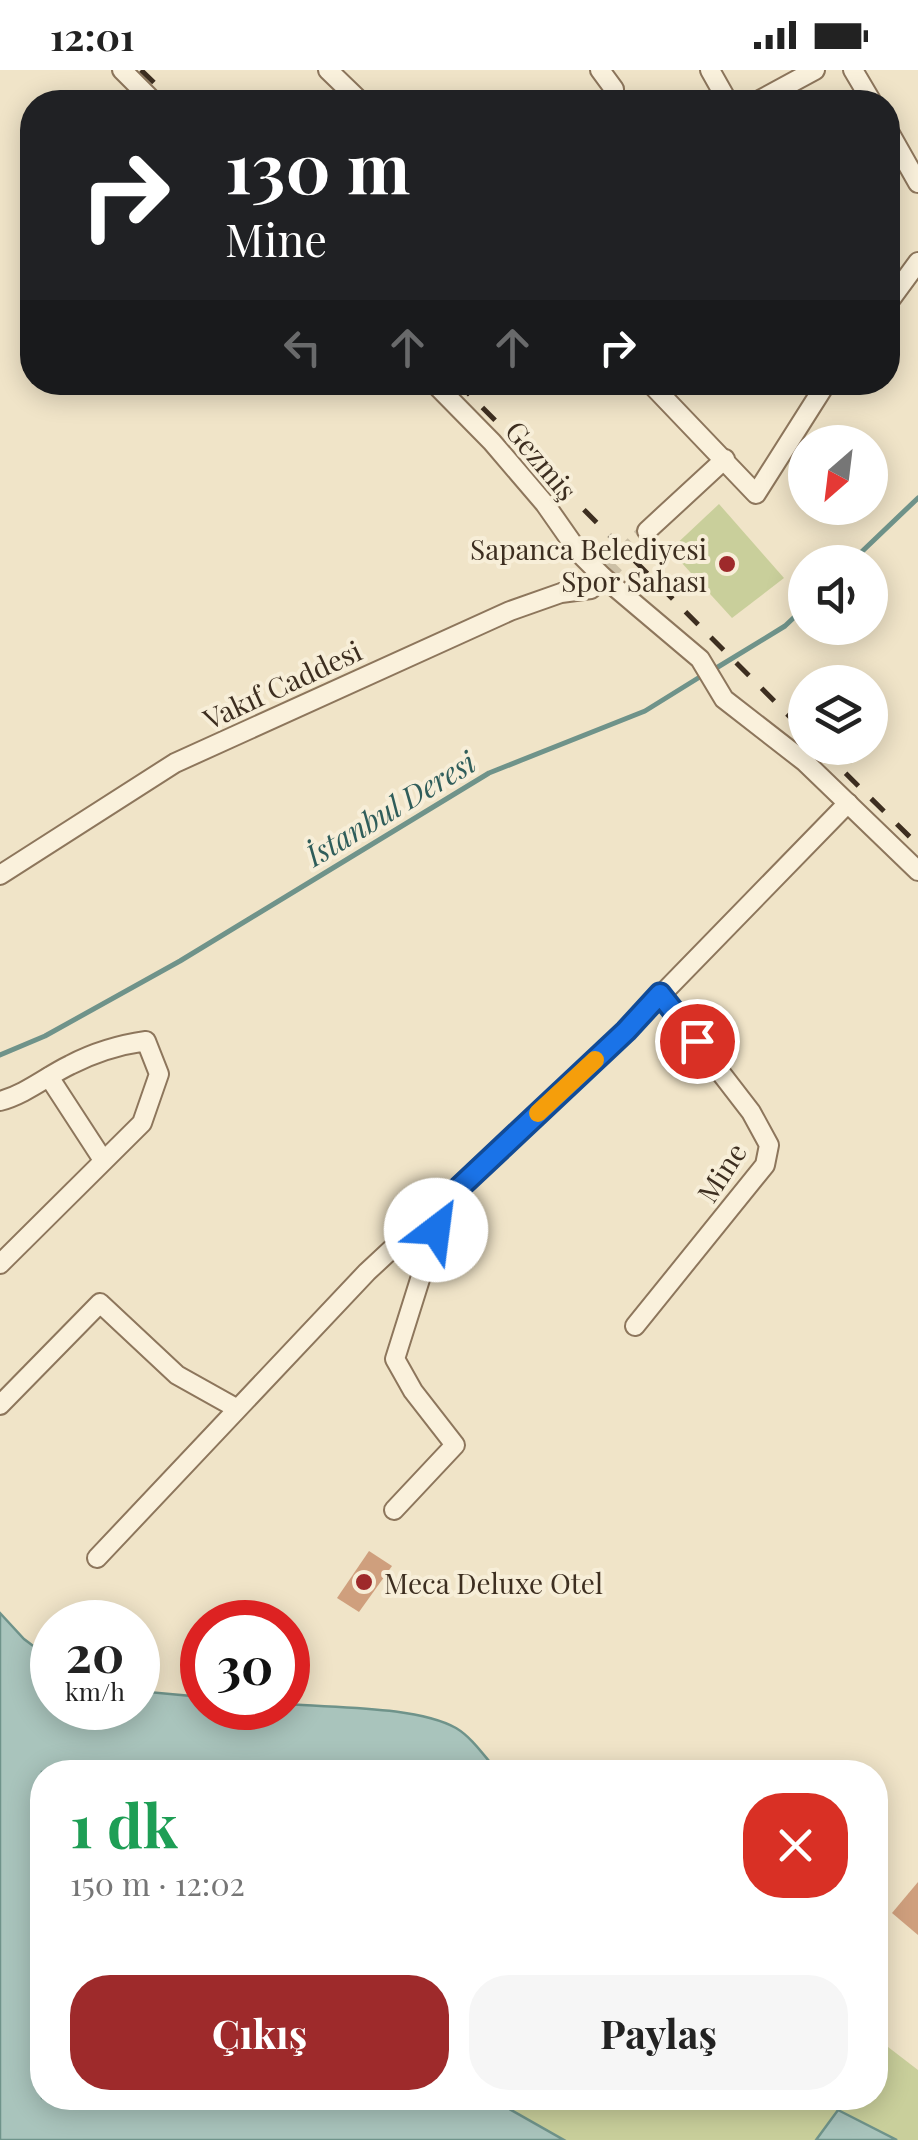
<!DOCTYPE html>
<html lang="tr">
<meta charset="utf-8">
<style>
body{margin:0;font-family:"Playfair Display",serif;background:#f6f6f6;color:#222;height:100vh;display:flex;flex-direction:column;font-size:38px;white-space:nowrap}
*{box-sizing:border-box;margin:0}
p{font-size:32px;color:#767676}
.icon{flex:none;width:55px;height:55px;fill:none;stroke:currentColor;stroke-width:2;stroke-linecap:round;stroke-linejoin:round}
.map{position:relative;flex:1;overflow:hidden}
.side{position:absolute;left:30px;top:1690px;width:858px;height:350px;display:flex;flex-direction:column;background:#fff;border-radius:40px;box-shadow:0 5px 25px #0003}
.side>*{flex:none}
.guide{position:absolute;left:20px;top:20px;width:880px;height:305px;border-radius:40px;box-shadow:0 5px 25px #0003;background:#202124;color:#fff;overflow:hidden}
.needle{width:65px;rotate:208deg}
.buttons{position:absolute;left:788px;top:355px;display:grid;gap:20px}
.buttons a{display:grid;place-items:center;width:100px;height:100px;border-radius:50%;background:#fff;box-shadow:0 5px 25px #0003;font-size:50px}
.speed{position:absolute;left:30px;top:1530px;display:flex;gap:20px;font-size:50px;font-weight:700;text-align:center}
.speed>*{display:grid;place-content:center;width:130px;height:130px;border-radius:50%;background:#fff;box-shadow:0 5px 25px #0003;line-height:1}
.speed small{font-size:25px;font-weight:400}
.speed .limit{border:15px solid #d22;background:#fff;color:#111}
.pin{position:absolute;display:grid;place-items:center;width:85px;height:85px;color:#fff;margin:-42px;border:5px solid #fff;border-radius:50%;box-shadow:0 2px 10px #0007}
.me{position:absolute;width:110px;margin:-55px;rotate:30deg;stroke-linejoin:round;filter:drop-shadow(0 0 8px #0008)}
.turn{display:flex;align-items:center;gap:35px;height:210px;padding:0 40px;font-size:45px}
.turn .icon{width:130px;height:130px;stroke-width:2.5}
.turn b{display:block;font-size:70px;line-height:85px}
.lanes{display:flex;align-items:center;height:95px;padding:0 40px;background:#0003;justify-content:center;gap:50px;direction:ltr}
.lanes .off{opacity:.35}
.round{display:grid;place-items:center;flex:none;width:105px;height:105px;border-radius:40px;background:#f6f6f6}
.headline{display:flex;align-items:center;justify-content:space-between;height:170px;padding:0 40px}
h1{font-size:60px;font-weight:700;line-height:75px;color:#1e9e55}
.cta{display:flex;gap:20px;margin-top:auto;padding:20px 40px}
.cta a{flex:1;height:115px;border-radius:40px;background:#9e2a2b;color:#fff;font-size:40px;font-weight:700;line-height:115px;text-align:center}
.cta a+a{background:#f6f6f6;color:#222}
.status{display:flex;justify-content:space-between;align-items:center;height:70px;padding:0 50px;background:#fff;direction:ltr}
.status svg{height:28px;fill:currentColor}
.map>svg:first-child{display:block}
</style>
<div class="status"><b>12:01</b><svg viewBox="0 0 49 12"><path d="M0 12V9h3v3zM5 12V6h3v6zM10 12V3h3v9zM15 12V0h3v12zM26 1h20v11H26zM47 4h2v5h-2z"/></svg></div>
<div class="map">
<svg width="918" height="2070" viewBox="0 0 918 2070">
<rect width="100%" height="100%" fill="#f0e4c8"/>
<g fill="#c9cf9b">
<path d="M719,434L784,508L732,548L670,480Z"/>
<path d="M875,1967L918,2000V2070H897L839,2041L816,2070H564L490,2028H875Z"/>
</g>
<g fill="#a9c4bc" stroke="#6f938a" stroke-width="2.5">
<path d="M0,1543L24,1569L52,1590V1638H138V1621L202,1627V1638H288V1634C335,1638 416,1636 456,1658C471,1667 482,1683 494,1697L490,1702H42V2028H490L564,2070H0Z"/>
<path d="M838,2040L897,2070H816Z"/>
</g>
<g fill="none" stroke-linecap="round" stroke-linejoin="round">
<g stroke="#6f938a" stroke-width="5">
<path d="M851,492L918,428"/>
<path d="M713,600L785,556L805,537"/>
<path d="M0,985L45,966L180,891L489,703L645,641L703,605"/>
</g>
</g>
<g fill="#cf9f7d">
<path d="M369,1481L392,1496L359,1542L337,1528Z"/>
<path d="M918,1812V1865L892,1843Z"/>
</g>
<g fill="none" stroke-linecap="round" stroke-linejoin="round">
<path stroke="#ccc0a6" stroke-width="18" stroke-dasharray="18 9" stroke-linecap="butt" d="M603,507L647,461"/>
<defs>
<g id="minor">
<path d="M122,0L154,32"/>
<path d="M328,0L361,32"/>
<path d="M600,0L614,19"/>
<path d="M710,0L728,32"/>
<path d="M853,0L872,32"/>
<path d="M756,32L815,0"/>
<path d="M888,60L918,113"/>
<path d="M888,233L918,192"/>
<path d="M433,312L492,372L545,434L580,484L603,507L700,589L724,629L805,692L918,801"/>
<path d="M649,312L756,424L827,312"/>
<path d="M647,461L725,389"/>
<path d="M0,805L175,693L510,541L561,523L591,519L603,507"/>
<path d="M49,1007L103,1090"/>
<path d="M0,1031C26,1024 47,1006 70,995C95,982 118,975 146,971L159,1004L142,1053L0,1194"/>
<path d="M635,1256L765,1095L769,1075L751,1042L660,924"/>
<path d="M0,1335L100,1233L177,1305L236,1338"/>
<path d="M394,1440L455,1375L413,1321L395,1289L443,1136"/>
<path d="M97,1488L367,1202L626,961L848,733"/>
</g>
</defs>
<use href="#minor" stroke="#8d765c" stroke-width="22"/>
<use href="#minor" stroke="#faf1dc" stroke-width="18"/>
<g stroke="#3d2e20" stroke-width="5" stroke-dasharray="18 18" stroke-linecap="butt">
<path d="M141,0L174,32"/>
<path d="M457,312L805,662"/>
<path d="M820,678L918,775"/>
</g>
</g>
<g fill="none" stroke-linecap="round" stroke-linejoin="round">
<defs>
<path id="route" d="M436,1160L444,1132L626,961L660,924L697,971"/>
</defs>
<use href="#route" stroke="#114b97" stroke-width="25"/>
<use href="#route" stroke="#1a73e8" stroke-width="18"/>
<path stroke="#f59e0b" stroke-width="18" d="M538,1043L595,990"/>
</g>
<g fill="#9e2a2b" stroke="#f7eed8" stroke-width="4">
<circle cx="727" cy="494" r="10"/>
<circle cx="364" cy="1512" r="10"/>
</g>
<g text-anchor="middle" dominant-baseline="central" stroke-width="8" stroke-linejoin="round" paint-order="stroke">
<g font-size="28" fill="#3d2e20" stroke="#f7eed8">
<text transform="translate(542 390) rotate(50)">Gezmiş</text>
<text transform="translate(282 614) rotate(-25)">Vakıf Caddesi</text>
<text transform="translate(721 1102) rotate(-57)">Mine</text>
</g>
<g font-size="28" fill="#3d2e20" stroke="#f7eed8" text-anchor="end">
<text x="707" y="478">Sapanca Belediyesi<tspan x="707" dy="32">Spor Sahası</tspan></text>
<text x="384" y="1512" text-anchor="start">Meca Deluxe Otel</text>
</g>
<g font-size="30" font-style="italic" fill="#2f5d5a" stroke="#f7eed8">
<text transform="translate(390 738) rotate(-31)">İstanbul Deresi</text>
</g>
</g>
</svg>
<div class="buttons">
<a><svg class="needle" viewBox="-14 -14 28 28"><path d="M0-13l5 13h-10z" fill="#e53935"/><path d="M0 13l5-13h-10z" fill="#767676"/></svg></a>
<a><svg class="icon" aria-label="sound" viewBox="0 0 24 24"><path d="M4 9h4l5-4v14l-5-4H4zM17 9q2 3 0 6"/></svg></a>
<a><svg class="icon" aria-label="layers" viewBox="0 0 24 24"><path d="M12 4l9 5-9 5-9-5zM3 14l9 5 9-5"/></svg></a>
</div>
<div class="speed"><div>20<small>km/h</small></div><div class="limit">30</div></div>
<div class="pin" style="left:697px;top:971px;background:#d93025"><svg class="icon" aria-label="arrive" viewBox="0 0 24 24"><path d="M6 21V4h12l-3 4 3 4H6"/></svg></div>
<svg class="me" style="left:436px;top:1160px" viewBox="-20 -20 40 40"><circle r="19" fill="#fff"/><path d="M0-13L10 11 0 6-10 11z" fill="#1a73e8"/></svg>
<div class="guide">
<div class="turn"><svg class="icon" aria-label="right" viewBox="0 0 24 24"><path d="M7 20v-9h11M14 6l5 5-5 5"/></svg><div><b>130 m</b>Mine</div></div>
<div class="lanes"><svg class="icon off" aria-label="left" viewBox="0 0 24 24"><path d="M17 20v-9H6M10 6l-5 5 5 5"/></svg><svg class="icon off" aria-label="ahead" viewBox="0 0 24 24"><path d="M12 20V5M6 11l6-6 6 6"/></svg><svg class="icon off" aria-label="ahead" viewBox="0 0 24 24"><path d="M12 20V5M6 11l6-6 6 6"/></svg><svg class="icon" aria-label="right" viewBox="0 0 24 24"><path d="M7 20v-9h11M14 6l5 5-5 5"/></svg></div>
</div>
<section class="side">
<div class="headline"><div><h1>1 dk</h1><p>150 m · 12:02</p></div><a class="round" style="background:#d93025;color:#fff"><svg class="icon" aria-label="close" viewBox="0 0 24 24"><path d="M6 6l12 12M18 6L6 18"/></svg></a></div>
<div class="cta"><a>Çıkış</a><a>Paylaş</a></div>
</section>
</div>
